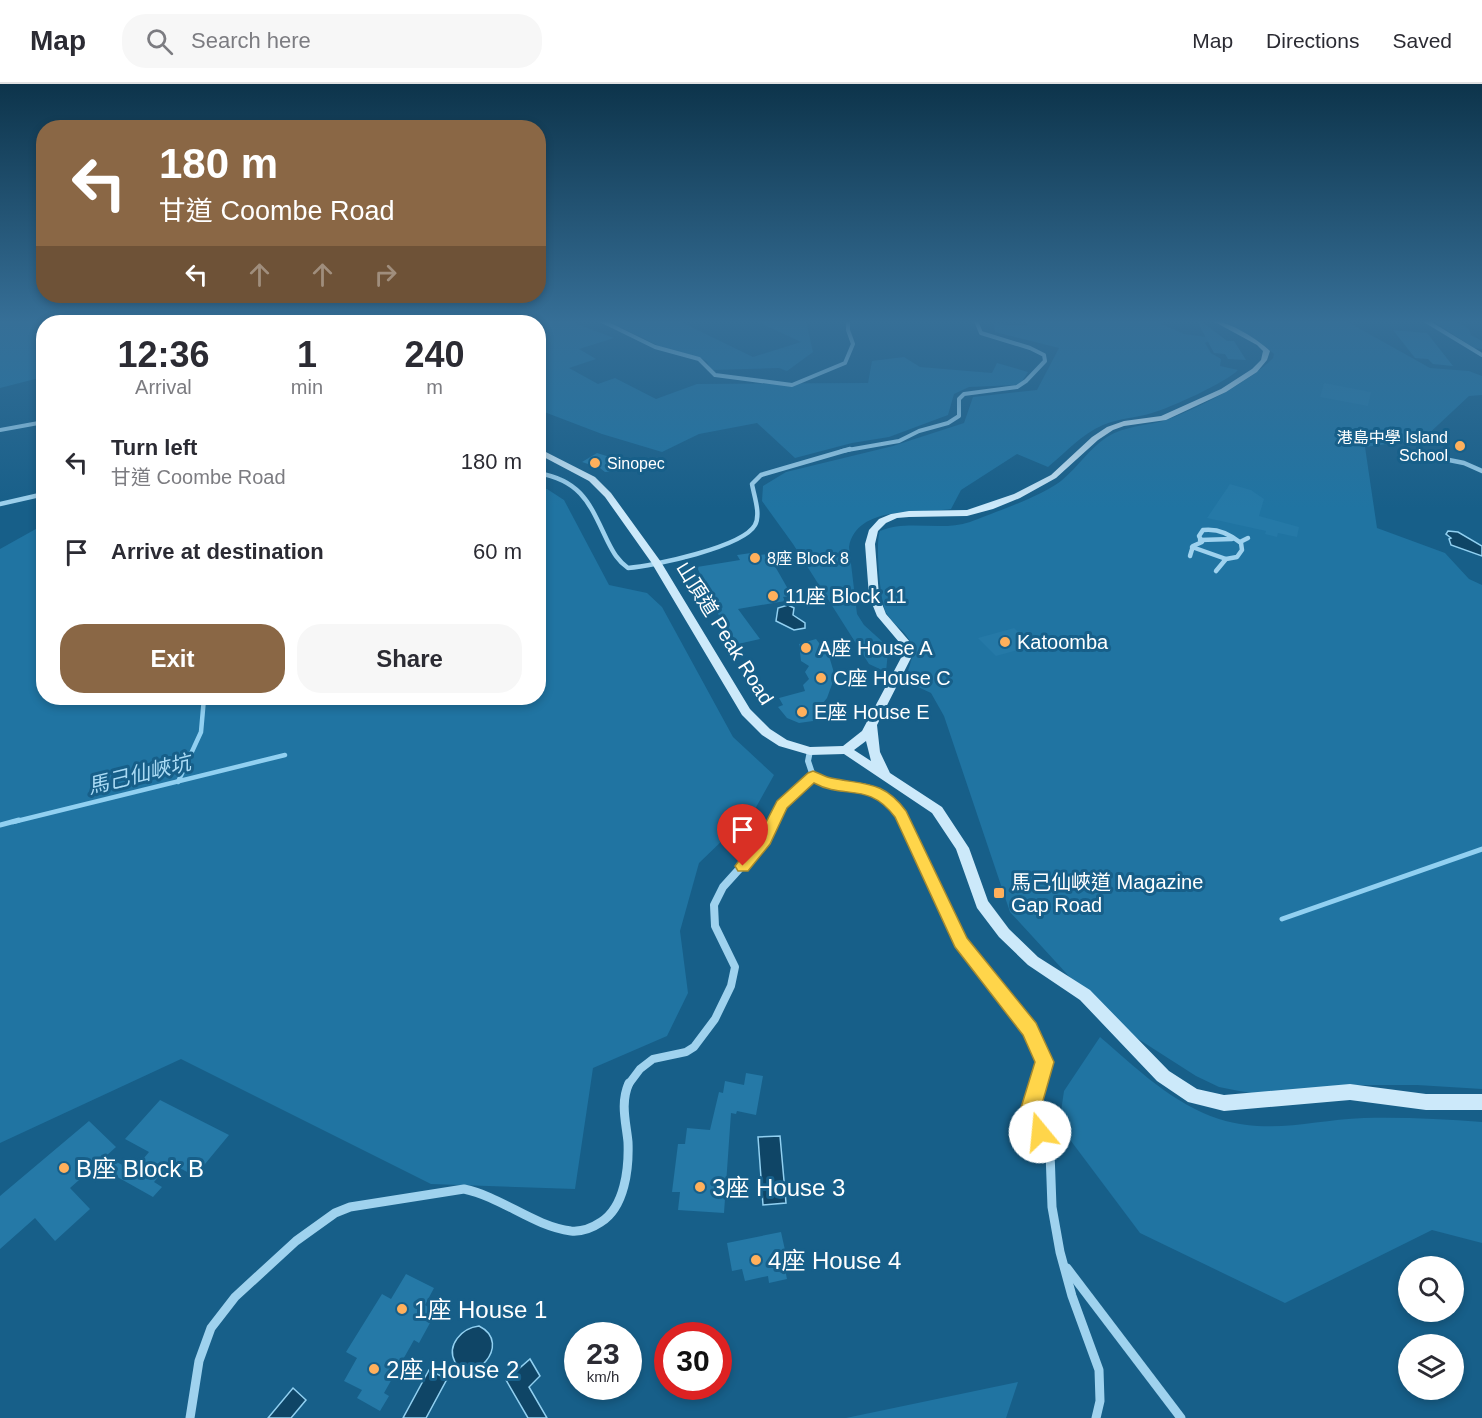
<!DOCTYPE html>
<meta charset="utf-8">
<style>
body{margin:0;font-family:Arial,"Noto Sans TC",sans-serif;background:#f7f7f7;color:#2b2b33;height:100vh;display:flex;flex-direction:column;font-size:22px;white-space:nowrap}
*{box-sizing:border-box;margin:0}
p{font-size:20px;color:#7c7c81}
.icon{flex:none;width:33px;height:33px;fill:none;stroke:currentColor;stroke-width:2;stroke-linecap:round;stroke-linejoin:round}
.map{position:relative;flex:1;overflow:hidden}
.drawer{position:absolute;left:36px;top:231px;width:510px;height:390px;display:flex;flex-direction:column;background:#fff;border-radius:24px;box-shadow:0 3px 9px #0003}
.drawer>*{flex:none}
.hud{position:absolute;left:36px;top:36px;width:510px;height:183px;border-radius:24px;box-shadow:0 3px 9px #0003;background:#8a6745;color:#fff;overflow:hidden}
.buttons{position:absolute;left:1398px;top:1172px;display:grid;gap:12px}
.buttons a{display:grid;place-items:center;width:66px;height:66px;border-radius:50%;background:#fff;box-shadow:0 3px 9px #0003;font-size:30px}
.speed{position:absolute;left:564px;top:1238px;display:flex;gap:12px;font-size:30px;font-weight:700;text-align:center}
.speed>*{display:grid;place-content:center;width:78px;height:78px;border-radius:50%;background:#fff;box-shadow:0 3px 9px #0003;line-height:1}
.speed small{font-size:15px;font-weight:400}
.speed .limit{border:9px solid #d22;background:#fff;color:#111}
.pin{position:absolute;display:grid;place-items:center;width:51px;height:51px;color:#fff;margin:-62px -26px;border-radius:50% 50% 50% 0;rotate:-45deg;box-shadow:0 0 6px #0007}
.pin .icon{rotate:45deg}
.me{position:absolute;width:66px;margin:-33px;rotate:343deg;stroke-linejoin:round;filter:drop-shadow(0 0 4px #0008)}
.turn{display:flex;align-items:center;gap:21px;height:126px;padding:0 24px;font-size:27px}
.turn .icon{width:78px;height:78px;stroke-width:2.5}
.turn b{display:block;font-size:42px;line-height:51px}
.lanes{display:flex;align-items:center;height:57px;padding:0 24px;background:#0003;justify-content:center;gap:30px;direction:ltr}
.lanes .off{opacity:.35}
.eta{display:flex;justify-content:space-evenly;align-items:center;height:102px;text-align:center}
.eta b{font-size:36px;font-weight:700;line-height:42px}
.primary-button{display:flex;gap:12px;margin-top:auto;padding:12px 24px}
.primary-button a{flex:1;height:69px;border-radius:24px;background:#8a6745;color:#fff;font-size:24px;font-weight:700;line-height:69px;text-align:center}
.primary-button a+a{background:#f7f7f7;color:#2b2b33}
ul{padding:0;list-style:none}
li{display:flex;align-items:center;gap:18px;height:90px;padding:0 24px}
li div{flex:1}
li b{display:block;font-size:22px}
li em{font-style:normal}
header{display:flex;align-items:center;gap:36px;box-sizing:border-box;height:84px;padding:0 30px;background:#fff;border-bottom:2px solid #e1e1e2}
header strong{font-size:28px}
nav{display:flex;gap:33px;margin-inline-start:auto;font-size:21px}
.search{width:420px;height:54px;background:#f7f7f7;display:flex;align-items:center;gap:15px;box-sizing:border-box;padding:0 21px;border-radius:24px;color:#7c7c81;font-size:22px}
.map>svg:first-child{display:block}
</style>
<header>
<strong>Map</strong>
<div class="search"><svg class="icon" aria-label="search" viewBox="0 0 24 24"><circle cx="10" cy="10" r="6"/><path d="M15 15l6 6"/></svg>Search here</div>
<nav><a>Map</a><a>Directions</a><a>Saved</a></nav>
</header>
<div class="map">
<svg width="1482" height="1334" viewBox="0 0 1482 1334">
<rect width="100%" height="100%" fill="#175f89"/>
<g fill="#2074a2">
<path d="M0,237H149L44,238L43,293L0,304Z"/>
<path d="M462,237H569L614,254L579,265L596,275L569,284L598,300L615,294L656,315L697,300L868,299L872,277L904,273L920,283L992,289L997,279L1028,288L1020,301L969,303L954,310L948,331L889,353L852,359L795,374L757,339L699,350L662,368L602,350L539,326L538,238Z"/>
<path d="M608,237H679L753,273L801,258L756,237H806L813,268L787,287L779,284L711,286L707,278L701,274L663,264Z"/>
<path d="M1024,237H1161V240L1184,250L1214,254L1205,259L1211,269L1221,275L1220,282L1238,286C1227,298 1170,324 1152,329C1136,334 1119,334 1103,341C1082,350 1066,368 1048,383L1017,370L961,406L951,425C920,430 857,420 849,463L857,530L864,541L885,560L888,567L886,588L869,580L793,460L762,417L763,402L786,388L893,362L964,339L973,313L1037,306L1059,264L995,248L994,240L1029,242Z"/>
<path d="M1214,237H1346L1430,284L1469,287L1482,292V311L1469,312L1423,355L1365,363L1377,444L1445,469L1469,495L1482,501V1005L1417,1001H1343L1258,1010L1239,1007L1219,1003L1196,992L1110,937L1010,828L944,632L931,609L905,597L914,567C907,545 897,546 887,530C880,521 875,457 880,447C908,435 941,448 970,438C995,428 1040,413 1061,397C1077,384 1090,364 1107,353C1125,342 1144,342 1163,337C1192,328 1253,296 1273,274L1274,270L1266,263Z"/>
<path d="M1433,237H1455L1469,245L1471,251L1482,257V265L1474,264Z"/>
<path d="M539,404L547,405L564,416L609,501L647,509L662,523L733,653L774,691L755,725L699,779L680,847L688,909L667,952L593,984L575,1105L431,1100L181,975L0,1059V465L43,441L44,614H538Z"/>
<path d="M1100,953C1136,984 1173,1020 1219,1035C1272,1051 1312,1036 1364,1034C1403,1033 1443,1035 1482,1038V1159L1432,1146L1285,1219L1140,1149L1059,1041L1064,1007Z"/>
<path d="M1018,1298L1006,1334H846Z"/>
</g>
<g fill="#0f4566" stroke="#91d0f1" stroke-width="1.5">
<path d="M1448,447L1458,448L1482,462V472L1451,461L1449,455L1451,454L1446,450Z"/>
<path d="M788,521L794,524L793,531L805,539V544L794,546L776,537L778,524Z"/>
<path d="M780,1052L786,1119L763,1121L758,1053Z"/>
<path d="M479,1242C515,1260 469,1306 455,1278C446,1261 462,1244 479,1242Z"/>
<path d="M530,1275L540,1292L529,1303L547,1334H528L506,1296Z"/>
<path d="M429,1286L447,1295L426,1334H403Z"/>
<path d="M293,1304L306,1316L291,1334H268Z"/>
</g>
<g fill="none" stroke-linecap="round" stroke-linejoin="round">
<g stroke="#91d0f1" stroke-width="4.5">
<path d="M178,698L201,648L204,614"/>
<path d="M13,738L285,671"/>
</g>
<g stroke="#91d0f1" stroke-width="5">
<path d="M0,741L19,736"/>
<path d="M1282,835L1482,765"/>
</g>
</g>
<g fill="#2579a7">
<path d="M1197,237H1201L1227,257H1234L1246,276L1228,275L1225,270L1214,269Z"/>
<path d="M1393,246L1427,249L1453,282L1433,280L1428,275L1415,274Z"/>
<path d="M1324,299L1371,308L1368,322L1320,313Z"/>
<path d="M597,369L613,374L618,387L605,388L600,384L582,378Z"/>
<path d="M1230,400L1251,406L1264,415L1259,432L1299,443L1297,453L1278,449L1277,453L1265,450L1266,447L1207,434Z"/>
<path d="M758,468L759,471L768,470L792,512L783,513L785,517L738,525L760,555L738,560L720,534L697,483L740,476L737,471Z"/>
<path d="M1014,544L1032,562L996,572L978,554Z"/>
<path d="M816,555L829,572L835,592L827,614L823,619L828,621L813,637L799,639L787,634L778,623L783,621L779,614L805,607L803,601L809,595L805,588L809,582L801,577L799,560Z"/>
<path d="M746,989L763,992L756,1031L737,1027L736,1030L731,1029L724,1129L678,1126L680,1108H672L678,1060H685L687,1044L710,1046L719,1008L723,1009L725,997L744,1001Z"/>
<path d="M160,1016L229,1051L195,1092L170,1079L154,1098L162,1103L153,1113L96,1081L70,1104L90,1125L55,1157L35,1134L0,1165V1112L89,1037L116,1063L106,1072L133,1087L149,1068L125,1055Z"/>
<path d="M781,1148L785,1166H781L787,1195L769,1199L768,1192L745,1197L742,1185L732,1187L727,1159Z"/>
<path d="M406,1190L434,1204L425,1221L436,1228L419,1259L414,1256L384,1309L389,1312L380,1327L357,1314L362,1306L344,1297L357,1274L346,1268L382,1210L391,1215Z"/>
</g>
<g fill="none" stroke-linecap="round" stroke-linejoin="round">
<g stroke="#9fd2ee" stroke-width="4">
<path d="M602,237L655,263L699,275L715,291L792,301L845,279L853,260L848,246V237"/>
<path d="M1426,237L1482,271"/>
<path d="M0,346L44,338"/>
<path d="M842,367L899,357L919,347L948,339L959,332V315L964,310L1017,303L1026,297L1045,277L1044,271L1030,264L981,249L976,237"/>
</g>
<g stroke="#9fd2ee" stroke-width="4.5">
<path d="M1444,375L1464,379L1482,387"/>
<path d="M538,389C583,397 590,421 608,458C613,468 618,477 628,484C653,482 743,463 755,441C761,430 754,412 752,400L761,391L850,365"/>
<path d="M0,420L44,410"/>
<path d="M1200,456L1232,455"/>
<path d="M1240,458L1248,454"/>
<path d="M1192,463L1226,475"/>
<path d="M1190,472L1193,462L1202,458L1199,452L1203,446C1218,444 1230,450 1241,459L1242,466L1237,473L1226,475L1216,487"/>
</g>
<g stroke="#9fd2ee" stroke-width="6">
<path d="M810,667L808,677L813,692C851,708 881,697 905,738"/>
<path d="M772,738L787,715L813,692"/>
</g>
<g stroke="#9fd2ee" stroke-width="8">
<path d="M904,736L949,836L971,869L1034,952L1044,978L1037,1001"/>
<path d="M628,1001L640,985L653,975L686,968L694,963L715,935L731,902L735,883L715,842L714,821L723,803L761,761L773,736"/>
</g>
<g stroke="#9fd2ee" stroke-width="9">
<path d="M1038,999L1030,1027L1050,1068L1052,1123L1060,1168L1072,1212L1099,1286L1100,1317L1096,1334"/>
<path d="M1067,1184L1181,1334"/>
<path d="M190,1334L199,1277L211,1244L235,1213L296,1157L335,1129L350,1123L464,1105C502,1113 533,1142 571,1147C582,1148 592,1144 601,1138C625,1123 629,1084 628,1058C626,1038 620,1019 629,999"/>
</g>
<g fill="#cce9fa" fill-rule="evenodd">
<path d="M362,237H370V238H363Z"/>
<path d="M1213,237C1229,237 1259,256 1270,267L1267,276L1257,288L1226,308L1166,336L1124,342L1113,346L1098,356L1056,394L1020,414L993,425L967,432L909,433L897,434L886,439L878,447L875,460L879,512L886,530L910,558L912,572L877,641L880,668L890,689L942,723L969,764L988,817L1009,845L1038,873L1090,906L1169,987L1197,1005L1224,1011L1350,1000L1426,1010H1482V1026H1426L1350,1016L1224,1027L1188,1018L1157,997L1080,916L1028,881L999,853L977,824L956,765L932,729L844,670L810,671L779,662L762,651L742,631L651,478L605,413L589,397L538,370V364L595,393L611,409L661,478L750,625L770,645L787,656L810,663L843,662L862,647L902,572L899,558L877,532L869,512L865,460L869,446L879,435L891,430L909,427L967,426L1014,410L1051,391L1092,353L1107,343L1124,337L1161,332L1221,305L1252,285L1261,276L1263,267L1257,261ZM866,657L871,677L854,666Z"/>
</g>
</g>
<linearGradient id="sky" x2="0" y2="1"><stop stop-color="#0d344b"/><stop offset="0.56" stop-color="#366f97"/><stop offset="1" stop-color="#366f97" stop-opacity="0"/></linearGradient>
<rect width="1482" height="424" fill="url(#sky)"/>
<path fill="#ffd54a" stroke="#a68a30" stroke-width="1.5" d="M813,687C819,689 825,693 831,694C864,701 883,696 906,727L967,854L1036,939L1054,978L1040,1027L1050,1048L1047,1054L1040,1057L1033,1054L1020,1027L1035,978L1023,951L955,863L895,733C868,697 845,716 814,699L787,724L770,760L748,787H738L735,782L738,778L759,752L777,717L808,689Z"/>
<g fill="#ffb05c" stroke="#175f89" stroke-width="2">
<circle cx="1460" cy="362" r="6"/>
<circle cx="595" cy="379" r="6"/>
<circle cx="755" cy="474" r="6"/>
<circle cx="773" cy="512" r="6"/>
<circle cx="1005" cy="558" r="6"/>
<circle cx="806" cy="564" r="6"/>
<circle cx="821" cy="594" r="6"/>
<circle cx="802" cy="628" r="6"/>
<rect x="993" y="803" width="12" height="12" rx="3"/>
<circle cx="64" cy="1084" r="6"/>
<circle cx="700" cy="1103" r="6"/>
<circle cx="756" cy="1176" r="6"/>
<circle cx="402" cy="1225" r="6"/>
<circle cx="374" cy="1285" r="6"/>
</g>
<g text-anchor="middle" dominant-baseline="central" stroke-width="6" stroke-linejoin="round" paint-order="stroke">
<g font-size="16" fill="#fff" stroke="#175f89" text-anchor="start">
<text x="1448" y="353" text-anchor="end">港島中學 Island<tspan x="1448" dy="18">School</tspan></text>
<text x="607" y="379">Sinopec</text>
<text x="767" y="474">8座 Block 8</text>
</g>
<g font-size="20" fill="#fff" stroke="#175f89" text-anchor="start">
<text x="785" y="512">11座 Block 11</text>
<text x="1017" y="558">Katoomba</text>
<text x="818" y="564">A座 House A</text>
<text x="833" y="594">C座 House C</text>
<text x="814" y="628">E座 House E</text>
<text x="1011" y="798">馬己仙峽道 Magazine<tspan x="1011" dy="23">Gap Road</tspan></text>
</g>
<g font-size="20" fill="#fff" stroke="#175f89">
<text transform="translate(725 549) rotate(58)">山頂道 Peak Road</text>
</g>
<g font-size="21" font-style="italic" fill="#aadbf5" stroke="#175f89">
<text transform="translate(139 690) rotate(-14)">馬己仙峽坑</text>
</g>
<g font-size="24" fill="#fff" stroke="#175f89" text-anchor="start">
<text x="76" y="1084">B座 Block B</text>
<text x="712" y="1103">3座 House 3</text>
<text x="768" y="1176">4座 House 4</text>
<text x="414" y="1225">1座 House 1</text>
<text x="386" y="1285">2座 House 2</text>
</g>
</g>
</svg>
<div class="buttons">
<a><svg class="icon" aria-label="search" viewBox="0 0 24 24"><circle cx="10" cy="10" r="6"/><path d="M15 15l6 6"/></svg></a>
<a><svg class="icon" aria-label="layers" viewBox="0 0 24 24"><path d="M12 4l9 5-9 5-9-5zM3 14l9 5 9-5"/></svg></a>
</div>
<div class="speed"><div>23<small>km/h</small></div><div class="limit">30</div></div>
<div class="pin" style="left:743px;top:782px;background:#d93025"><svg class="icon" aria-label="arrive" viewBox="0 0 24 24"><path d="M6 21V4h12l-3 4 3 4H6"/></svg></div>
<svg class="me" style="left:1040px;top:1048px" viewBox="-20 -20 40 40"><circle r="19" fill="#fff"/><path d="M0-13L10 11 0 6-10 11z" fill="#ffd54a"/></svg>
<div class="hud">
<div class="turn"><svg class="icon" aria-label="left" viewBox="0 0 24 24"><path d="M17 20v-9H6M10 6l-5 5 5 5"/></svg><div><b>180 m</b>甘道 Coombe Road</div></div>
<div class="lanes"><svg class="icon" aria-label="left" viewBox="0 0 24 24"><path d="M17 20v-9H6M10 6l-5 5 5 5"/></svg><svg class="icon off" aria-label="ahead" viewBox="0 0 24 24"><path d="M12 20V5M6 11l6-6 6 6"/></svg><svg class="icon off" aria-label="ahead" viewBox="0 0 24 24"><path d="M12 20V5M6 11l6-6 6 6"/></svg><svg class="icon off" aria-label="right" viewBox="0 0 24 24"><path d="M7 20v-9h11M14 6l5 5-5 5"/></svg></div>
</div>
<section class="drawer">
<div class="eta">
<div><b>12:36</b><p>Arrival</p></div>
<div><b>1</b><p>min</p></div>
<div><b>240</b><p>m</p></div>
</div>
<ul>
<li><svg class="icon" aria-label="left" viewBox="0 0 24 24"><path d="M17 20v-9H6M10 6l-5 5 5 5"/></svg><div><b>Turn left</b><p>甘道 Coombe Road</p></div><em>180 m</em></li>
<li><svg class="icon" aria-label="arrive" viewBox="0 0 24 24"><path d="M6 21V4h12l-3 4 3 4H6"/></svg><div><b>Arrive at destination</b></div><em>60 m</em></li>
</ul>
<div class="primary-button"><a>Exit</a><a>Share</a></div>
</section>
</div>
